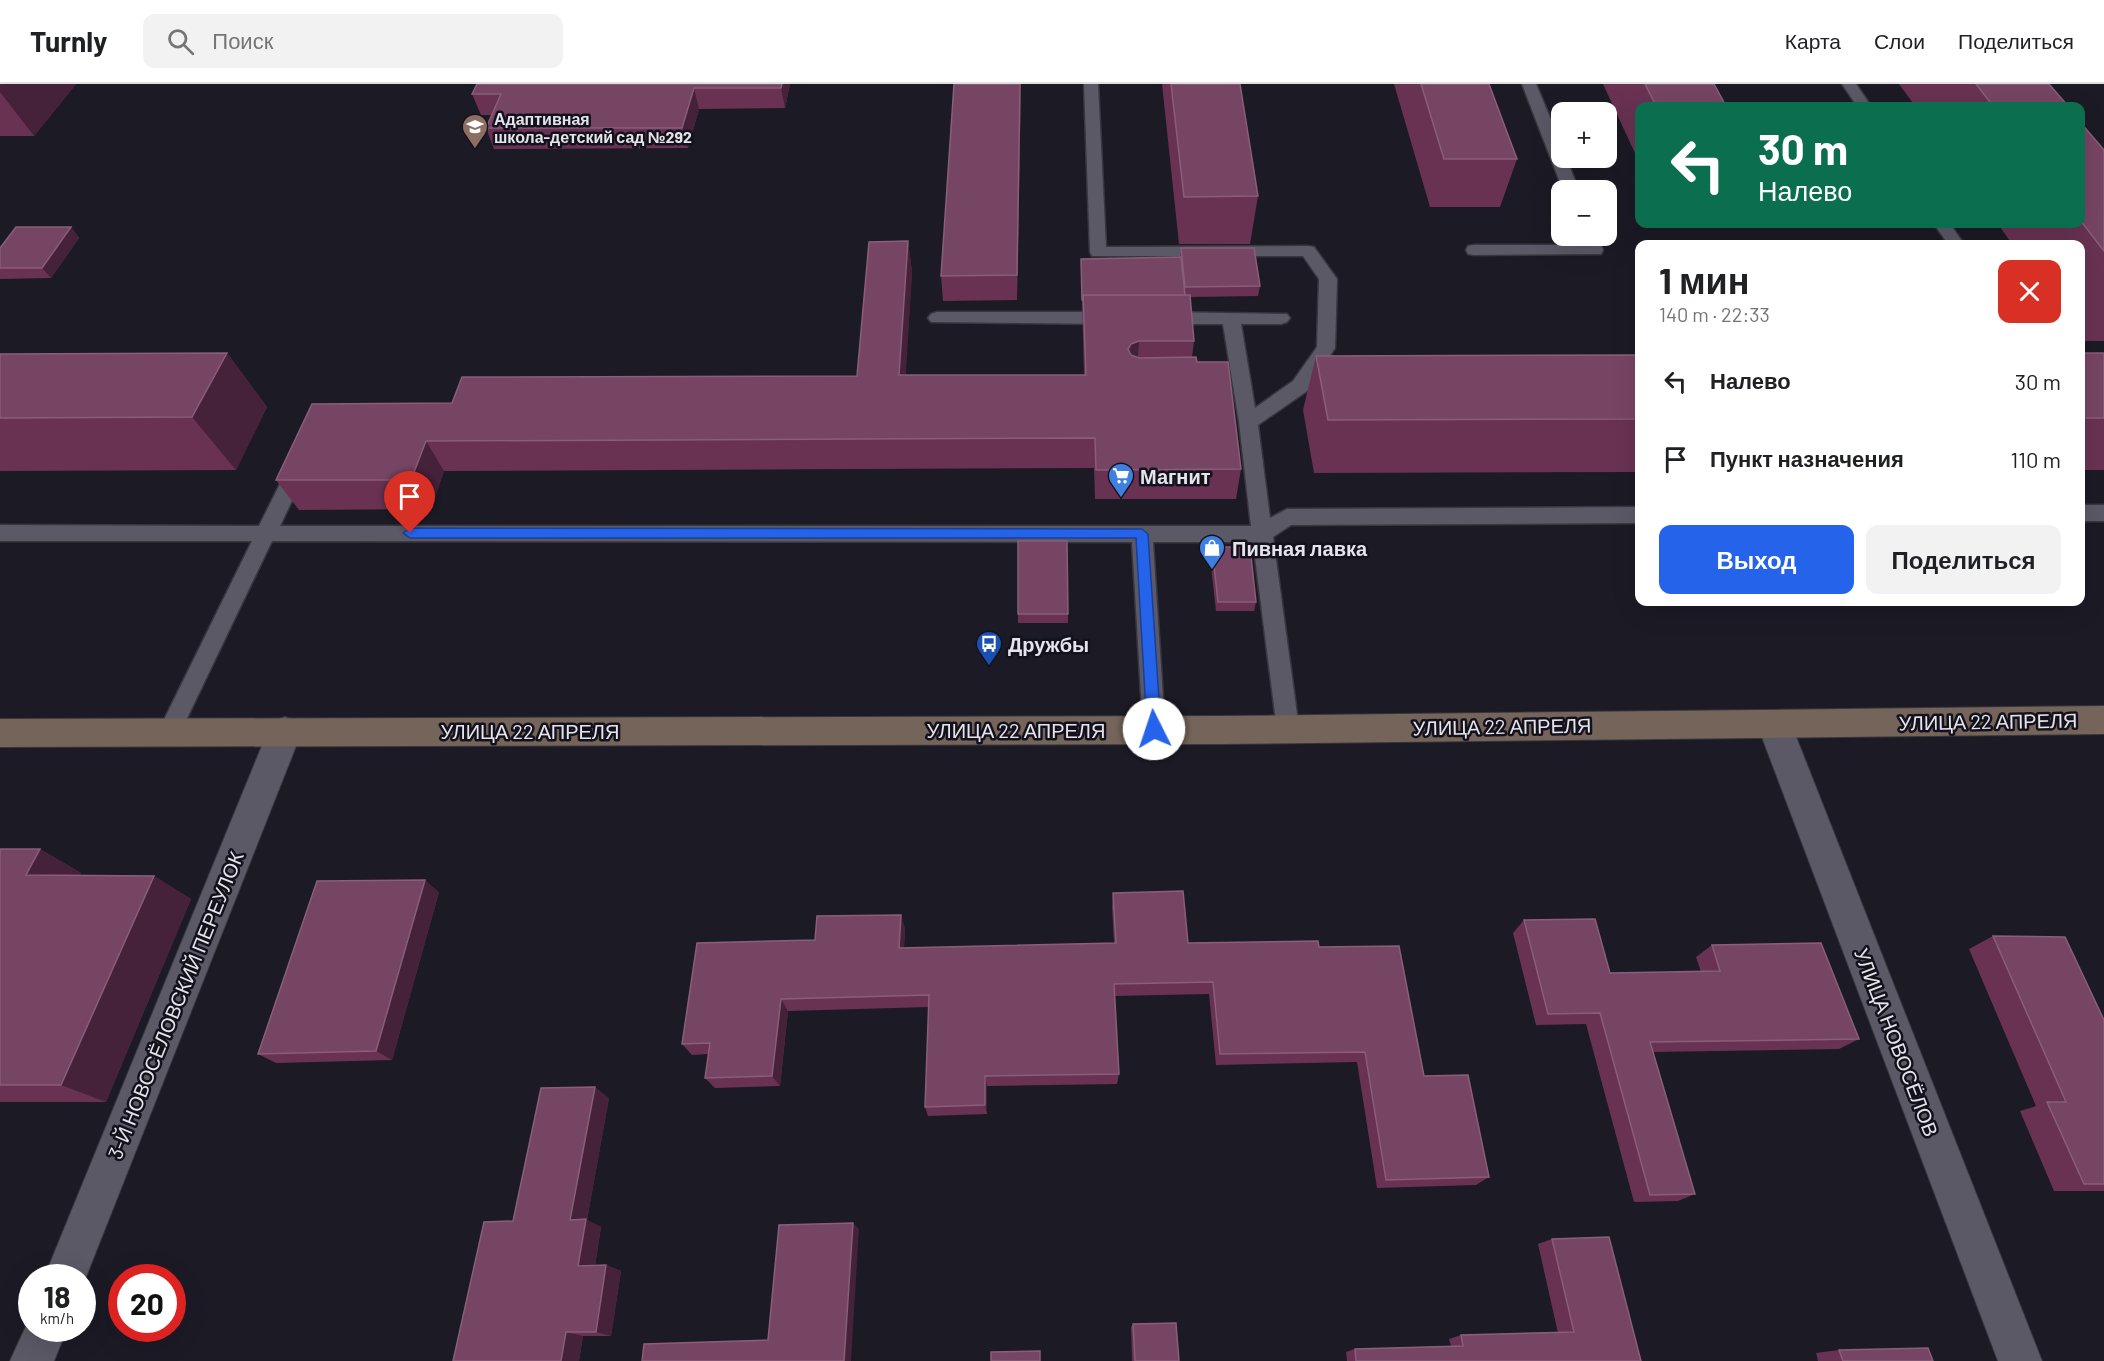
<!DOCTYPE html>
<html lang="ru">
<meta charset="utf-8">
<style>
body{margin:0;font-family:Barlow,sans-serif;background:#f2f2f2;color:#202124;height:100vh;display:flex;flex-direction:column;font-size:22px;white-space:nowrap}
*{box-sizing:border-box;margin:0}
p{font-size:20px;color:#757577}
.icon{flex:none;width:33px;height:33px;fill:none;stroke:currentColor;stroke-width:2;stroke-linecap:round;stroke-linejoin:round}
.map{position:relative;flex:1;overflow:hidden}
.drawer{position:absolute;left:1635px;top:156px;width:450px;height:366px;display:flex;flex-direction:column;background:#fff;border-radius:12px;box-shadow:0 6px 24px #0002}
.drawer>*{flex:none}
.top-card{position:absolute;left:1635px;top:18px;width:450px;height:126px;border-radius:12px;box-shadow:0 6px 24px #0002;background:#0b6e4f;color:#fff;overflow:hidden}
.buttons{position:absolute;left:1551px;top:18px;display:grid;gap:12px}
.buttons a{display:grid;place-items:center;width:66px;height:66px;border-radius:12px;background:#fff;box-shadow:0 6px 24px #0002;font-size:30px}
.speed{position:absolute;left:18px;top:1180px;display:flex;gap:12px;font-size:30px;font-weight:700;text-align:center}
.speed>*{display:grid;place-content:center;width:78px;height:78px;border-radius:50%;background:#fff;box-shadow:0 6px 24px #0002;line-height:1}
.speed small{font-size:15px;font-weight:400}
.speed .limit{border:9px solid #d22;background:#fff;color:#111}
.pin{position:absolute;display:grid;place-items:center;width:51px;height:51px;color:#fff;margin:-62px -26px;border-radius:50% 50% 50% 0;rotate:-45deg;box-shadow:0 0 6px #0007}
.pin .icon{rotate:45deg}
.me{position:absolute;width:66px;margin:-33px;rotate:356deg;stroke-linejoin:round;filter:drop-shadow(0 0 4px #0008)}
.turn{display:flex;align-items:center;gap:21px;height:126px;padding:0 24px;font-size:27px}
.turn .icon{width:78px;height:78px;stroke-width:2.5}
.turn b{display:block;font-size:42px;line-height:51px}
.round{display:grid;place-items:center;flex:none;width:63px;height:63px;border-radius:12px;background:#f2f2f2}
.overview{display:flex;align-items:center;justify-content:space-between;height:102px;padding:0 24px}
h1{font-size:36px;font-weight:700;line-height:45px}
.cta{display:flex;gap:12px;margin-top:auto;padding:12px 24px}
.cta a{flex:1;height:69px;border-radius:12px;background:#2563eb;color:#fff;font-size:24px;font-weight:700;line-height:69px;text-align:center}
.cta a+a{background:#f2f2f2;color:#202124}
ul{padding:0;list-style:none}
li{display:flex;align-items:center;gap:18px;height:78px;padding:0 24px}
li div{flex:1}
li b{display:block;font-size:22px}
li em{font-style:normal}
header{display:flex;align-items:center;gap:36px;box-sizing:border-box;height:84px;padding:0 30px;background:#fff;border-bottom:2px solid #e0e0e0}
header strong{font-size:28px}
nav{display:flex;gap:33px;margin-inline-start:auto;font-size:21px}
.search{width:420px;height:54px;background:#f2f2f2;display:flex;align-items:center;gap:15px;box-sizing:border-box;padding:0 21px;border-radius:12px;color:#757577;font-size:22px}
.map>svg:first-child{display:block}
</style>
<header>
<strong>Turnly</strong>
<div class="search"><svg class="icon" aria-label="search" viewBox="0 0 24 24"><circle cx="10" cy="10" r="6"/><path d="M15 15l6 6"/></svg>Поиск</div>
<nav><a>Карта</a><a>Слои</a><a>Поделиться</a></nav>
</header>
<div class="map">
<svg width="2104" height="1277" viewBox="0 0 2104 1277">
<rect width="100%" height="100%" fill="#1c1a25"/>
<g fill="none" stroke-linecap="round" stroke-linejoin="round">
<defs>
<g id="lane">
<path d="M1084,0H1098L1106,163L1308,162L1314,163L1337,195L1335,264L1307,307L1258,341L1270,434L1287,425L1640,423V439L1291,441L1273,453L1299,645L1296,652L1288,655L1280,652L1277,645L1253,458H1153L1165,645L1162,652L1154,655L1146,652L1143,645L1132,458L272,457L177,655L169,658L161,655L158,648L252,457H0V441L259,442L291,378L298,376L305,378L308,383L280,442H1251L1239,338L1223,240H1163L1157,238L1154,234L1157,230L1163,228L1287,230L1290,234L1287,238L1281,240H1241L1255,324L1293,297L1317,263L1319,195L1303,172H1092L1090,168Z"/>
<path d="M1522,0H1536L1562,62V74H1566L1579,106H1563Z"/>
<path d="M1842,0H1856L1871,22H1857Z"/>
<path d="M1934,140H1950L1964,160H1948Z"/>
<path d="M1581,152H1597L1603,166L1601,170L1474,171L1468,170L1466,166L1468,162L1474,161H1584Z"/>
<path d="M937,228H1112L1118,230L1121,234L1118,238L1112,240L931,238L928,234L931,230Z"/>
<rect x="2080" y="421" width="24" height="16"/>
</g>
<g id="street">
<path d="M1774,626L1786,630L1791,640L2042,1277H1998L1757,640L1762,630Z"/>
<path d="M285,633L297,637L302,647L82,1203V1194H44L268,647L273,637Z"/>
<path d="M32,1229V1245H67L54,1277H10Z"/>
</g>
<path id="secondary" d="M2104,622V650L1222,660L0,663V635L1222,632Z"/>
</defs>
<use href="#lane" stroke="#38363e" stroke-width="3"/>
<use href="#street" stroke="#38363e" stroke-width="2"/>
<use href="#secondary" stroke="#38363e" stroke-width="2"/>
<use href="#lane" fill="#5b5966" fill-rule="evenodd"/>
<use href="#street" fill="#5b5966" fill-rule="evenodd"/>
<use href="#secondary" fill="#756459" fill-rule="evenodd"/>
</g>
<g fill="#693253">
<path d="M0,0H76L34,52H0Z"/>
<path d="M790,0L785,24L699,25L688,64L494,65L486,44L492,31H481L472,10Z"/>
<path d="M954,0H1021L1017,216L943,217L941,192Z"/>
<path d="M1162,0H1240L1258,112L1250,160H1179Z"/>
<path d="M1394,0H1489L1517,75L1500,123H1430Z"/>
<path d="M1603,0H1714L1726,22H1640V80Z"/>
<path d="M1899,0H2049L2068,22H1915Z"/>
<path d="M2080,38L2104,66V257H2080V160H2012L1998,140H2080Z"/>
<path d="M71,143L79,154L51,194L0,195V164Z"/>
<path d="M908,157L912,188L905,291H1084L1081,175L1180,173L1181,164L1260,202L1258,212L1190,213L1194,257L1192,273L1197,278L1241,385L1236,415H1095L1094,384L444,387L431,425L299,426L276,396L452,319L857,292Z"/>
<path d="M227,269L267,323L236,386L0,387V270Z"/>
<rect x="2080" y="269" width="24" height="117"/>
<path d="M1640,271V388L1314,389L1303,326L1316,272Z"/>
<path d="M1212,463L1256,518L1254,527H1216L1210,473Z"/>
<rect x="1018" y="530" width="50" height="9"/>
<path d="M0,765H40L81,789L80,791L154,792L191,815L106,1018H0Z"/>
<path d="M439,808L392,976L276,979L258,970Z"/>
<path d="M1113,809L1188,859L1319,863L1424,992L1489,1093L1476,1101L1377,1104L1357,978L1216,981L1209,910L1115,912L1119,990L1117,1000L987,1002V1030L928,1032L925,1023L929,923L788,927L780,1002L715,1004L705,994L709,970L692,971L682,960L815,856L905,844L904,864L1114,859L1112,823Z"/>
<path d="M1524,836L1610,889L1701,888L1696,873L1712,861L1859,955L1839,965L1653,968L1695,1110L1678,1117L1634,1118L1586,940L1536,941L1513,849Z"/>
<path d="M1993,852L2104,936V1107H2054L2020,1027L2036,1022L1969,865Z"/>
<path d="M609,1014L587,1136L601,1143L595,1182L606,1181L621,1187L611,1252H583L579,1277L513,1137Z"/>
<path d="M1552,1155L1641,1277H1347L1346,1268L1355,1265L1451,1262L1449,1255L1461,1251L1558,1249L1538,1160Z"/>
<path d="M1133,1240L1179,1277H1132L1131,1243Z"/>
<path d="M1839,1266L1933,1277H1818L1816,1269Z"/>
</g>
<g fill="#45213a">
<path d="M1,0H76L34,52L0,8V1Z"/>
<path d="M782,0H790L785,24L781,4Z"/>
<path d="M1020,0H1021L1017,216V191Z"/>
<path d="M694,4L699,25L688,64L682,44Z"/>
<path d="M71,143L79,154L51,194L42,184Z"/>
<path d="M908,157L912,188L904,322L899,291Z"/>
<path d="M1139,257L1137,288L1128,265L1131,260Z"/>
<path d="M227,269L267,323L236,386L192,333Z"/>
<path d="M426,357L444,387L431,425L411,396Z"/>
<path d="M40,765L81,789L68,815L26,791Z"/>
<path d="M154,792L191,815L106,1018L61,1001Z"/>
<path d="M425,796L439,808L392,976L376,967Z"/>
<path d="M901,831L905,844L903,877L899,864Z"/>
<path d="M781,915L788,927L780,1002L772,992Z"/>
<path d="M985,992L987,1002V1030L985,1021Z"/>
<path d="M595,1003L609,1014L587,1136L601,1143L594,1188L578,1182L570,1136Z"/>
<path d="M853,1139L859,1145L851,1277H844Z"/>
<path d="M606,1181L621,1187L611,1252L596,1248Z"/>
<path d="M566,1248L583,1252L579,1277H561Z"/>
</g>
<g fill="#774564" stroke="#885e79" stroke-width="1.5">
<path d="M477,0H782L781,4H694L682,44H486L501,10H472Z"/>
<path d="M954,0H1020L1017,191L941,192Z"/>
<path d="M1171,0H1240L1258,112L1184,113Z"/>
<path d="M1421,0H1489L1517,75H1444Z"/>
<path d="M1645,0H1714L1726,22H1656Z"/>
<path d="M1976,0H2049L2068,22H1993Z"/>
<path d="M2080,38L2104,66V167L2080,136Z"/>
<path d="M16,143H71L42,184H0V164Z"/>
<path d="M908,157L899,291H1086L1083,211H1190L1194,257H1139L1131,260L1128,265L1131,271L1139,274L1196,273L1197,278H1228L1241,385L1096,386L1095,354L426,357L411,396H276L312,320L452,319L462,293L857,292L869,158Z"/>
<path d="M1181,164H1254L1260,202L1185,203Z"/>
<path d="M1181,173L1185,211H1083V216H1082L1081,175Z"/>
<path d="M227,269L192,333L0,334V270Z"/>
<rect x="2080" y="269" width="24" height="65"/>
<path d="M1640,271V335L1328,336L1316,272Z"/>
<path d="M1018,457H1067L1068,530H1018Z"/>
<path d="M1212,463H1250L1256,518H1218Z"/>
<path d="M0,765H40L26,791L154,792L61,1001H0Z"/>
<path d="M425,796L376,967L258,970L317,797Z"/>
<path d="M1183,807L1188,859L1318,857L1319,863L1399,862L1424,992L1468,991L1489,1093L1386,1096L1365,968L1220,970L1213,898L1114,900L1119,990L985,992V1021L925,1023L929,911L781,915L772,992L705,994L710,959L682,960L697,859L815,856L817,832L901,831L899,864L1116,859L1113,809Z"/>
<path d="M1595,835L1610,889L1720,887L1712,861L1821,859L1859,955L1650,958L1695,1110L1650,1111L1600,929L1548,930L1524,836Z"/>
<path d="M1993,852L2065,853L2104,936V1100H2084L2047,1018H2066Z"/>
<path d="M595,1003L570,1136L586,1135L578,1182L606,1181L596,1248H566L561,1277H453L484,1138L513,1137L541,1004Z"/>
<path d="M853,1139L844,1277H642L644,1260L768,1256L779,1141Z"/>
<path d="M1609,1153L1641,1277H1356L1355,1265L1463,1262L1461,1251L1574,1248L1552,1155Z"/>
<path d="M1176,1239L1179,1277H1135L1133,1240Z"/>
<path d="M1928,1264L1933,1277H1843L1839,1266Z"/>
<path d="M1040,1267V1277H991V1268Z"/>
</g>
<path fill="#2563eb" stroke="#184099" stroke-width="1.5" d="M410,444L1142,445L1148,450L1161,645L1159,650H1149L1147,645L1136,454H410L403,449Z"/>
<defs>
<symbol id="school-pin" viewBox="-11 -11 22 30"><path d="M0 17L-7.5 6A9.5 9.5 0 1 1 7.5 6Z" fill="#8d6e63" stroke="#13111b"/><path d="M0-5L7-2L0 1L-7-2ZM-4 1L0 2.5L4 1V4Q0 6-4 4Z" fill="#fff"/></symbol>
<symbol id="supermarket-pin" viewBox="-11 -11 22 30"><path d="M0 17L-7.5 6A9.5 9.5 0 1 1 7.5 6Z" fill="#3f7fe0" stroke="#13111b"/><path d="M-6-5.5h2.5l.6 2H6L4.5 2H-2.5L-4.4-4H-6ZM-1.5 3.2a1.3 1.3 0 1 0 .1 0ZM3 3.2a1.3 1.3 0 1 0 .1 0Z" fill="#fff"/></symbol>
<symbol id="shop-pin" viewBox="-11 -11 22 30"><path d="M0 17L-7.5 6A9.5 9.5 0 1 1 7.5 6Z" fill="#3f7fe0" stroke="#13111b"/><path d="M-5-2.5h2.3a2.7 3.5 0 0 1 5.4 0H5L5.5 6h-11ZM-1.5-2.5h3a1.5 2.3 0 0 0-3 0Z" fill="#fff"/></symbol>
<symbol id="bus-pin" viewBox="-11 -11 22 30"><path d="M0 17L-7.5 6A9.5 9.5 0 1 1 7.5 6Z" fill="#1a4fb4" stroke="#13111b"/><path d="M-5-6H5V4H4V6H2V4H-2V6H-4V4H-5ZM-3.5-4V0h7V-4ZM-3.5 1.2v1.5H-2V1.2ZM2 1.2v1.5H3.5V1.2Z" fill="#fff"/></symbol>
</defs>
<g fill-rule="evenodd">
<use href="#school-pin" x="460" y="28" width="30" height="40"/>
<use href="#supermarket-pin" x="1106" y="377" width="30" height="40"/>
<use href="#shop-pin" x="1197" y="449" width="30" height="40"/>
<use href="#bus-pin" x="974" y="545" width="30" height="40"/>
</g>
<g text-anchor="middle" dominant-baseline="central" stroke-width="5" stroke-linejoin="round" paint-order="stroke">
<g font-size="16" font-weight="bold" fill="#e5e3eb" stroke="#13111b" text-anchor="start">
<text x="494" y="34">Адаптивная<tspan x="494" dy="18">школа-детский сад №292</tspan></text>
</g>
<g font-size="20" font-weight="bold" fill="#e5e3eb" stroke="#13111b" text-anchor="start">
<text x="1140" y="392">Магнит</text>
<text x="1232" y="464">Пивная лавка</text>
<text x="1008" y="560">Дружбы</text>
</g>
<g font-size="20" fill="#e5e3eb" stroke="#13111b">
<text transform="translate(1988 637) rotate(-1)">УЛИЦА 22 АПРЕЛЯ</text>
<text transform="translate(1502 642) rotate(-1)">УЛИЦА 22 АПРЕЛЯ</text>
<text x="1016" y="646">УЛИЦА 22 АПРЕЛЯ</text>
<text x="530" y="647">УЛИЦА 22 АПРЕЛЯ</text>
<text transform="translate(175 921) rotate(-68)">3-Й НОВОСЁЛОВСКИЙ ПЕРЕУЛОК</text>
<text transform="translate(1897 958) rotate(69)">УЛИЦА НОВОСЁЛОВ</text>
</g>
</g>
</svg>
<div class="buttons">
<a>+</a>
<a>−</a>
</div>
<div class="speed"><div>18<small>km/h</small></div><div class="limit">20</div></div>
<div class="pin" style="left:410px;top:449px;background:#d93025"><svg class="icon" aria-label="arrive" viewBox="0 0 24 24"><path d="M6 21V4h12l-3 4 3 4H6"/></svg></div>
<svg class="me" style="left:1154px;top:645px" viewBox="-20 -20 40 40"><circle r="19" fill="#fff"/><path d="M0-13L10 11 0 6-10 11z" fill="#2563eb"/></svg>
<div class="top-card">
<div class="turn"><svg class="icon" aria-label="left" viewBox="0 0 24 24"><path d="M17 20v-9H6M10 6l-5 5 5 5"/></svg><div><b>30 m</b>Налево</div></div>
</div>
<section class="drawer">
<div class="overview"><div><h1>1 мин</h1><p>140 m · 22:33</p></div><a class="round" style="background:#d93025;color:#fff"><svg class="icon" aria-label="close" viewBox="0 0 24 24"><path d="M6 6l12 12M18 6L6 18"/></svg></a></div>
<ul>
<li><svg class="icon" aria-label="left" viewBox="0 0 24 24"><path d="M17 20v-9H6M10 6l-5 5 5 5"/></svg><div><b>Налево</b></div><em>30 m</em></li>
<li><svg class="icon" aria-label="arrive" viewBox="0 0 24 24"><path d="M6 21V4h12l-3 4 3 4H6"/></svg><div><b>Пункт назначения</b></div><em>110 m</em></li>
</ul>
<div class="cta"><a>Выход</a><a>Поделиться</a></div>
</section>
</div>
